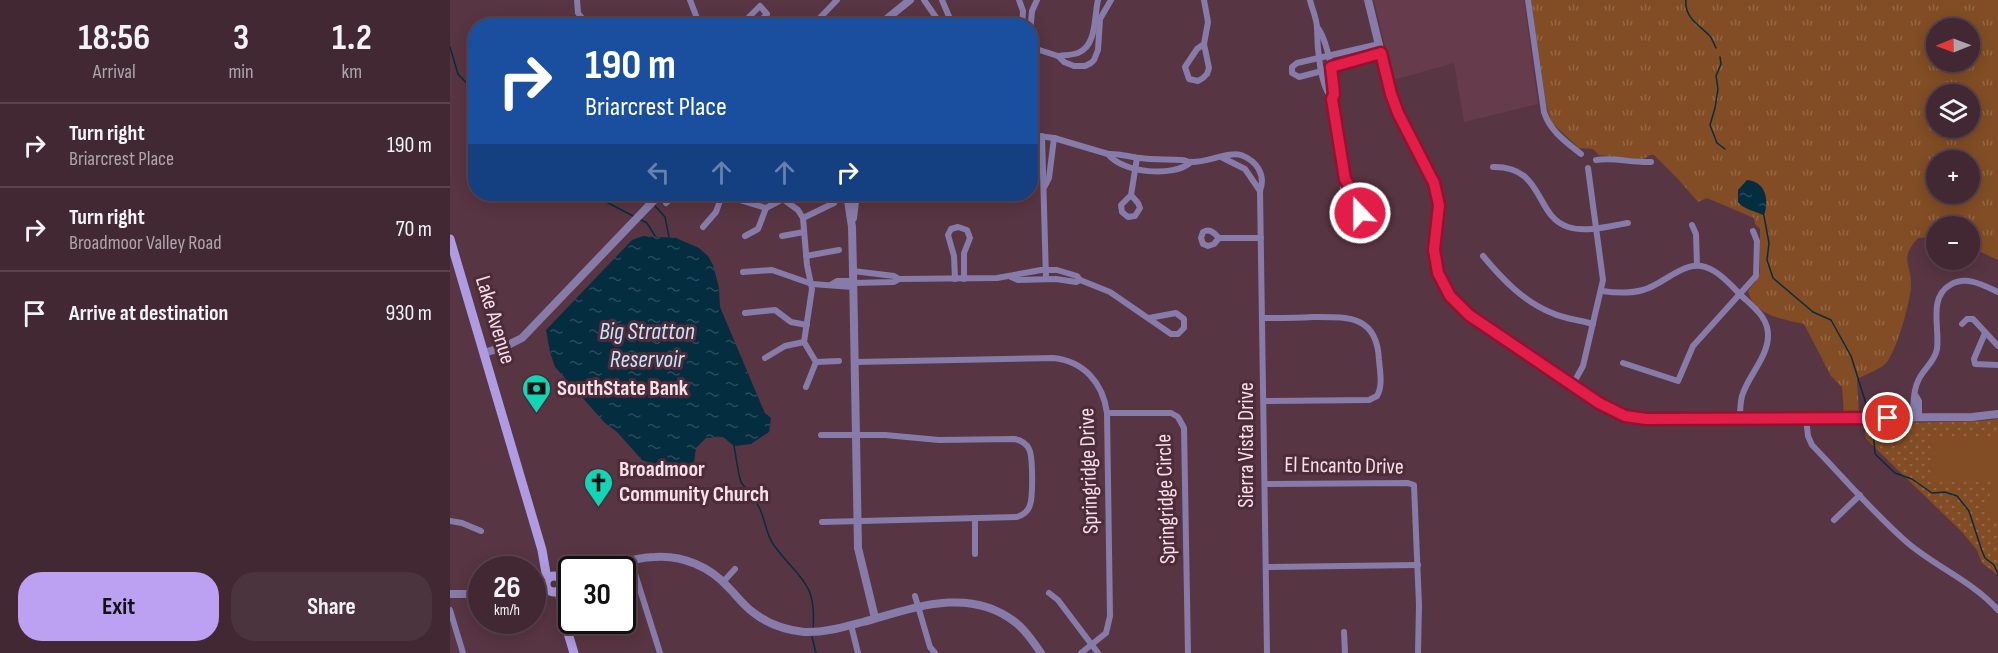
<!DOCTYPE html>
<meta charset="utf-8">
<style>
body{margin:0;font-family:"Sofia Sans Condensed",sans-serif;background:#4c343e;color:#f1f3f6;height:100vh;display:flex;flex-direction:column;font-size:22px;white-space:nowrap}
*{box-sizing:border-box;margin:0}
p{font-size:20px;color:#aea6ac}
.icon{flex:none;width:33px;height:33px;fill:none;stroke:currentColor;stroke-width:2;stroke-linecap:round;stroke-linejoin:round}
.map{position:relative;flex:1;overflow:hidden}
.panel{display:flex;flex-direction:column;background:#422832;width:450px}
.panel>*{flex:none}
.guide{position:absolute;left:18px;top:18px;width:570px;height:183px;border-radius:24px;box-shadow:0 3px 15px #0003,0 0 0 2px #5a444d;background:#1a4fa0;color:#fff;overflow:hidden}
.needle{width:39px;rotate:269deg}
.tools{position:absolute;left:1476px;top:18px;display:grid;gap:12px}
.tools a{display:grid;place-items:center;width:54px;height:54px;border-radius:50%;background:#422832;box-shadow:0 3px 15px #0003,0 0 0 2px #5a444d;font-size:30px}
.speed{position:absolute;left:18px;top:556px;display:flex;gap:12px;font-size:30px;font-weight:700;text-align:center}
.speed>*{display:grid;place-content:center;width:78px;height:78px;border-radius:50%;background:#422832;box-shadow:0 3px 15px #0003,0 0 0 2px #5a444d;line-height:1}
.speed small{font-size:15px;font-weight:400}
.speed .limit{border:3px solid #111;border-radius:9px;background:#fff;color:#111}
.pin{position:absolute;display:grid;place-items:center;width:51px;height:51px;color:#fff;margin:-26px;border:3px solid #fff;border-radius:50%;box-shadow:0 2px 6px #0007}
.me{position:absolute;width:66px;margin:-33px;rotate:338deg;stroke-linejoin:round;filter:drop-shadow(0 0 4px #0008)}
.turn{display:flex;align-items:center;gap:21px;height:126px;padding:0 18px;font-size:27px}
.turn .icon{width:78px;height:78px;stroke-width:2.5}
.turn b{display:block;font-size:42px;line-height:51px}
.lanes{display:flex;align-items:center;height:57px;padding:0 18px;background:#0003;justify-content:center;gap:30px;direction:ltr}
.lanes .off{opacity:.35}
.eta{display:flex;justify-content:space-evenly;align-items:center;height:102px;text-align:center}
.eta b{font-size:36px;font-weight:700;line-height:42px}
.primary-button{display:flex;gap:12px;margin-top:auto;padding:12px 18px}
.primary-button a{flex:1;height:69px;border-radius:24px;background:#bca0f2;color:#111;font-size:24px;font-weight:700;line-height:69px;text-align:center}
.primary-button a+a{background:#4c343e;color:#f1f3f6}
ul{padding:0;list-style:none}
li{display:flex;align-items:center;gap:18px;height:84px;padding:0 18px;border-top:2px solid #5a444d}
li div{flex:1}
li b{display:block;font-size:22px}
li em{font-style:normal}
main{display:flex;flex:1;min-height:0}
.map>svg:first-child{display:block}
</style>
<main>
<section class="panel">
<div class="eta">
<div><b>18:56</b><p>Arrival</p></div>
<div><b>3</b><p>min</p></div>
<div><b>1.2</b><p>km</p></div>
</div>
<ul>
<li><svg class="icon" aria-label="right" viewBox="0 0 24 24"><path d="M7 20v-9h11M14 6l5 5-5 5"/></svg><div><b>Turn right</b><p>Briarcrest Place</p></div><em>190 m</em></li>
<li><svg class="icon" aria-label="right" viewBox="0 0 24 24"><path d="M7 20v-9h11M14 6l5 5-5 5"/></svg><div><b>Turn right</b><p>Broadmoor Valley Road</p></div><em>70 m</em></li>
<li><svg class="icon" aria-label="arrive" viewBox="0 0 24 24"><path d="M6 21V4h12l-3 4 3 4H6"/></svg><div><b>Arrive at destination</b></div><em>930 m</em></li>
</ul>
<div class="primary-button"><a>Exit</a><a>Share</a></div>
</section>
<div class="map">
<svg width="1548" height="653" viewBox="0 0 1548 653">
<defs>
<pattern id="grass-tufts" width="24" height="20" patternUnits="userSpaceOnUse" patternTransform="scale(1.5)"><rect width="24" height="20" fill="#824d24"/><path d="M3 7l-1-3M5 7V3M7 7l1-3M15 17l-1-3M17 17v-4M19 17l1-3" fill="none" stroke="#946644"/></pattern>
<pattern id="park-dots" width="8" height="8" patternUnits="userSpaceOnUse" patternTransform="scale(1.5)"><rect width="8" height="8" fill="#824d24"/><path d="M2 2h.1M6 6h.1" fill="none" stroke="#946644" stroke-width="1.8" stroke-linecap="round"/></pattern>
<pattern id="water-ripples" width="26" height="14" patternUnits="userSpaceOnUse" patternTransform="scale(1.5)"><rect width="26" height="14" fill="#052d40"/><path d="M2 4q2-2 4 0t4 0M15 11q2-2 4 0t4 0" fill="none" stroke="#2a4b5c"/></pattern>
</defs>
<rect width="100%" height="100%" fill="#583542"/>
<path fill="#663c4c" d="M924,0H1074L1088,104L1014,122L1004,63L943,80Z"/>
<path fill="url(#grass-tufts)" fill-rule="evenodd" d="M1081,0H1548V260L1520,247V226H1486V237L1468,238C1449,260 1461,261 1461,285C1461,300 1446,354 1435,364C1428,370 1415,375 1407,379L1409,414H1394L1392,387L1381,376L1354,324C1333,319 1304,316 1298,291L1308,278L1310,272V229L1305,224L1304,218L1257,198L1248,202L1228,179L1204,155H1200L1192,160L1149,155L1143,149L1129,148L1101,122L1096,104ZM1486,28H1520V62H1486ZM1486,94H1520V128H1486ZM1486,160H1520V194H1486Z"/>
<path fill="url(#park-dots)" d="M1548,419V575L1532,563L1527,550L1512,532L1416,439L1414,424L1531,421Z"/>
<path fill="#824d24" d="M1484,438H1548V520H1540C1533,507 1539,492 1548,482H1484Z"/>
<g fill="url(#water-ripples)">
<path d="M1297,180C1317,182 1319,201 1314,216C1308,211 1295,211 1288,202V190Z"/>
<path d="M193,236L226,238L249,248L258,256L263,265L269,288L270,307L311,404L315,413L321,418L319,432L301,444L284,446L273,437L256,438L246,448L244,463L237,467H221L205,465L192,460L167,432L155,423L105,367L100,352L96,330L182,240Z"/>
</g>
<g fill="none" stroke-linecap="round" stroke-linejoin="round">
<g stroke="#052d40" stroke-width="1.5">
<path d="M1236,0C1234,17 1249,25 1259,35C1262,38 1264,44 1266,48"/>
<path d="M0,47L8,74L26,93"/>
<path d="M1270,57L1271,64L1266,76L1268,89L1265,108L1260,125L1267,143L1275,149"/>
<path d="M141,194L185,217"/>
<path d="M192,194L199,201"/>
<path d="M205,206L215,217L219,237"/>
<path d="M1314,216L1319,243L1317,260L1323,278L1363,312L1381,320L1401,356L1418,410"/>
<path d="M189,219L197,223L205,236"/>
<path d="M1423,426L1425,454L1445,473L1462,479L1482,493L1495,492L1507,496L1519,511L1532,551L1535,558L1544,565L1548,574"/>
<path d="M284,446C285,451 289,478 291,482C297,491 305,499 310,509C315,520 316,533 323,544C348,579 367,580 363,629"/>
<path d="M362,637L366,653"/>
</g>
<g stroke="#877ba9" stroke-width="6">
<path d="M127,0L128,13L138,26"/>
<path d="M240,0L250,26"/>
<path d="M474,0L492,26"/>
<path d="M492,0L503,26"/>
<path d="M569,0L573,11L572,26"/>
<path d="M860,0C862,9 867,19 867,28C867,45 870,87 882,98"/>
<path d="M1078,0L1094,112C1100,131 1116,142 1131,154"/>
<path d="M238,26L248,21"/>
<path d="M290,26L310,6L317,14L306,26"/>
<path d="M362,26L387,0"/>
<path d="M867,27C876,37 888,86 882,98L895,179L910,206L909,216L900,221L893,219L888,211L895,179"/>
<path d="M580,33L582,11L587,0"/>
<path d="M754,44L747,49L735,67L739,79L748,81L753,78L757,74L759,68L754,44L758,22L754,0"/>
<path d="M929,44L847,63L842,67V73L849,77L872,71L885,64L931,53"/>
<path d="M580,47L608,56L614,62L624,66H635L641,63L644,60L648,50L650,19L661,0"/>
<path d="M608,56C615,55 622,55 628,53C647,46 644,16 648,0"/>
<path d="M580,135L604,138L658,154C669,153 679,157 690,158C704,160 718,159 732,160C735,160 738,162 741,162C755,163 780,151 791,155C807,161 816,175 810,191L817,653"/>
<path d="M592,136L596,279"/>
<path d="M658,154C672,173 724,178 741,162"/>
<path d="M773,158L795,169L810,191"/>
<path d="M1146,160C1164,157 1182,163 1201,162"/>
<path d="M1043,167C1095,166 1084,216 1118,227C1136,233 1160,226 1178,223"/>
<path d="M595,186L599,178L604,138"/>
<path d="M270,194L316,208L333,199L348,210L353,218L357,265L362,289L354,342L366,362L389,361"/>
<path d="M681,195L688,203L690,208L685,216L678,217L672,212L671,205L681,195L687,158"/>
<path d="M216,203L226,194"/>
<path d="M353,218L384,203"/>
<path d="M1242,225L1246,234L1247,265"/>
<path d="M253,227L266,212L272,195"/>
<path d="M295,236L308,229L316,208"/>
<path d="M332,236L354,232"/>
<path d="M769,238L764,244L758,246L753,244L751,238L753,232C760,228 764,233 769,238H811"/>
<path d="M356,256L389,250"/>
<path d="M1033,256C1052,279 1074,302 1102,313C1115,319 1130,320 1143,324"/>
<path d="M403,271L444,276L449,279"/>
<path d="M293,272L322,270L362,284L403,287"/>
<path d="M561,277L568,280L606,279L626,282L630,280"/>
<path d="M505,279L504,256L498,235L501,229L508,227L517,230L520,238L514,253V279"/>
<path d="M403,283L444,282L449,279L547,278L591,270H607L627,276L630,280L660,292L721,334H728L734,328V319L726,313L699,318"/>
<path d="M382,284L387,281H403"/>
<path d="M1152,291C1166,293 1179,294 1193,290C1218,283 1237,254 1264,271C1276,278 1285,290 1295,299C1307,310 1319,320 1318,337C1317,358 1298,376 1292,396C1290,404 1290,412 1290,419"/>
<path d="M295,313L325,310L341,322L357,325"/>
<path d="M812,318C829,318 846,318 863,317C898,317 927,315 929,360C930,372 933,386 927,396L919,400L814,401"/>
<path d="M1512,324L1517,319H1523L1548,346"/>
<path d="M1535,333L1524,359L1525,364L1548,365"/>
<path d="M315,358L335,346L354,342"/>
<path d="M405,362L603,358C634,361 653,383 657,413L660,616L656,633L631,653"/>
<path d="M1173,363L1228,381L1243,346L1306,276L1307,241L1303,231"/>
<path d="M1123,384L1133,366L1153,280L1138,168"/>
<path d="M356,387L366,362"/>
<path d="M1466,396L1469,401V417"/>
<path d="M657,413H721L728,417L734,428L738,653"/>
<path d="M1463,417C1463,408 1464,389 1468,381C1472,370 1485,362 1487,349C1490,328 1478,298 1500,285C1516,275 1533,285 1548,292"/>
<path d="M1356,418L1358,436L1362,445C1393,477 1426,516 1459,544C1488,568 1523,582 1548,610"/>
<path d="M371,435H435L489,440L564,439C570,440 576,443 579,449C583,456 583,497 580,505C578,512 573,515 567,517L372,522"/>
<path d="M815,484L958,483L964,485L969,605L968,653"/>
<path d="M525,518V554"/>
<path d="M1384,520L1410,495"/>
<path d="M0,521L12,523L31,531"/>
<path d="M181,561L210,653"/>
<path d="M816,567L968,565"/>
<path d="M273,582L285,569"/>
<path d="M599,593L608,600L648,653"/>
<path d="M465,596L480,647L485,653"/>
<path d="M0,610L13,653"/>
<path d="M401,625L408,653"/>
<path d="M894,632L895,653"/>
</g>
<g stroke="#877ba9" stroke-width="8">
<path d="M918,0L941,94L954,126L984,183L989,205L984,250L989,273L1000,296L1019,315L1149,403L1175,416L1196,419L1522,417L1548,414"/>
<path d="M428,26L460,0"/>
<path d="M397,194L402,227L403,271L408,548L425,618"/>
<path d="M403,218L406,194"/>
<path d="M34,353L56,346L72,338L210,194"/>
<path d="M148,570C166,565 186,557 205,557C233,555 260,567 278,587C287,596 294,606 304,613C318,624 336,630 354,632C374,633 394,627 413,622C463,608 519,586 565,622C576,630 583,642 591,653"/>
<path d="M108,577L122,575"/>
<path d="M111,587L122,581"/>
<path d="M82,591L99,590"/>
<path d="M0,594H32"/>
</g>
<g stroke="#ae9be2" stroke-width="9">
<path d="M0,239L92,550L97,579"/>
<circle cx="104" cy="584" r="8"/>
<path d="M109,590L114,620L124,653"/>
</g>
</g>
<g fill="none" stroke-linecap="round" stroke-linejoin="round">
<defs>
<path id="route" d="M910,213L908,202L895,179L882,99L884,94L881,67L931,53L941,94L948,113L984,183L989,205L984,250L986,261L988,273L1000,296L1019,315L1149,403L1175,416L1196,419L1438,418"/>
</defs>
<use href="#route" stroke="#92132f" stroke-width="15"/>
<use href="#route" stroke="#e11d48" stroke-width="10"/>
</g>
<defs>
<symbol id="bank-pin" viewBox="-11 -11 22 30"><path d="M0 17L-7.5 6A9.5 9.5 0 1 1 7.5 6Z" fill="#11d5b4" stroke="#4d2b38"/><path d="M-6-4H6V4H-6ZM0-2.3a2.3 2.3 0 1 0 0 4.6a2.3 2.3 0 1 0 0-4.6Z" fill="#111"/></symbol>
<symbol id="church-pin" viewBox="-11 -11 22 30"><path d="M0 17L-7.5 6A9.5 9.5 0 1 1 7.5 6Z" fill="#11d5b4" stroke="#4d2b38"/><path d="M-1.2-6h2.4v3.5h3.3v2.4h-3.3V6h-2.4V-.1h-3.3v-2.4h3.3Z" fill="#111"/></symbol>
</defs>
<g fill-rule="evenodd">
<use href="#bank-pin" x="70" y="372" width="33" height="45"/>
<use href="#church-pin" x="132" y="466" width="33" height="45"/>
</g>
<g text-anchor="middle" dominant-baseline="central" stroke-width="6" stroke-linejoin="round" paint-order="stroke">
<g font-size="22" fill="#f7e0e7" stroke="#4d2b38">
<text transform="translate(45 320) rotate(73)">Lake Avenue</text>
<text transform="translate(796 445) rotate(-90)">Sierra Vista Drive</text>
<text transform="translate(894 466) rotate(1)">El Encanto Drive</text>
<text transform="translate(639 471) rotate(-92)">Springridge Drive</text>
<text transform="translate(716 499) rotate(-92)">Springridge Circle</text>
</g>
<g font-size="22" font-weight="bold" fill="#f7e0e7" stroke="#4d2b38" text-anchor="start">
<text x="107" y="388">SouthState Bank</text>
<text x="169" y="469">Broadmoor<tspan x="169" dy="25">Community Church</tspan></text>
</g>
<g font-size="24" font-style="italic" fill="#c2e6fd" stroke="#4d2b38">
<text x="197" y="331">Big Stratton<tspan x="197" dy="28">Reservoir</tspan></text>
</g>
</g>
</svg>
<div class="tools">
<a><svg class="needle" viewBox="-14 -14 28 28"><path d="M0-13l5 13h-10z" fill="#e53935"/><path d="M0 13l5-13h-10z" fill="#aea6ac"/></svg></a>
<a><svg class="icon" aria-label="layers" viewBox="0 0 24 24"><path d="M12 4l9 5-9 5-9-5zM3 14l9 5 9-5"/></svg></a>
<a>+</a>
<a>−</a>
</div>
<div class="speed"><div>26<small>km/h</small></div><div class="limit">30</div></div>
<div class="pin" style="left:1438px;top:418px;background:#d93025"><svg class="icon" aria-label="arrive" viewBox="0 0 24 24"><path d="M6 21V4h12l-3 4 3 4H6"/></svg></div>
<svg class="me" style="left:910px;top:213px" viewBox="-20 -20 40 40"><circle r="17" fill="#e11d48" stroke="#fff" stroke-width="3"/><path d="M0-11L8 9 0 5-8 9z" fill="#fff"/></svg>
<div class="guide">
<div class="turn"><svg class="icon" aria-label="right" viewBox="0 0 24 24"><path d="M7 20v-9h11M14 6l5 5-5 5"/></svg><div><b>190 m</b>Briarcrest Place</div></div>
<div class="lanes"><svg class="icon off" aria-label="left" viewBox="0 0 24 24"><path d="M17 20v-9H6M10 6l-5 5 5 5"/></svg><svg class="icon off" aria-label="ahead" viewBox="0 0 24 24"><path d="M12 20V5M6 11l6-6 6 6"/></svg><svg class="icon off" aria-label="ahead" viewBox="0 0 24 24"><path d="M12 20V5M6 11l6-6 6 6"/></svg><svg class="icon" aria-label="right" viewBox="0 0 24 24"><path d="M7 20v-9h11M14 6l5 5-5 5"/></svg></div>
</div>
</div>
</main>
